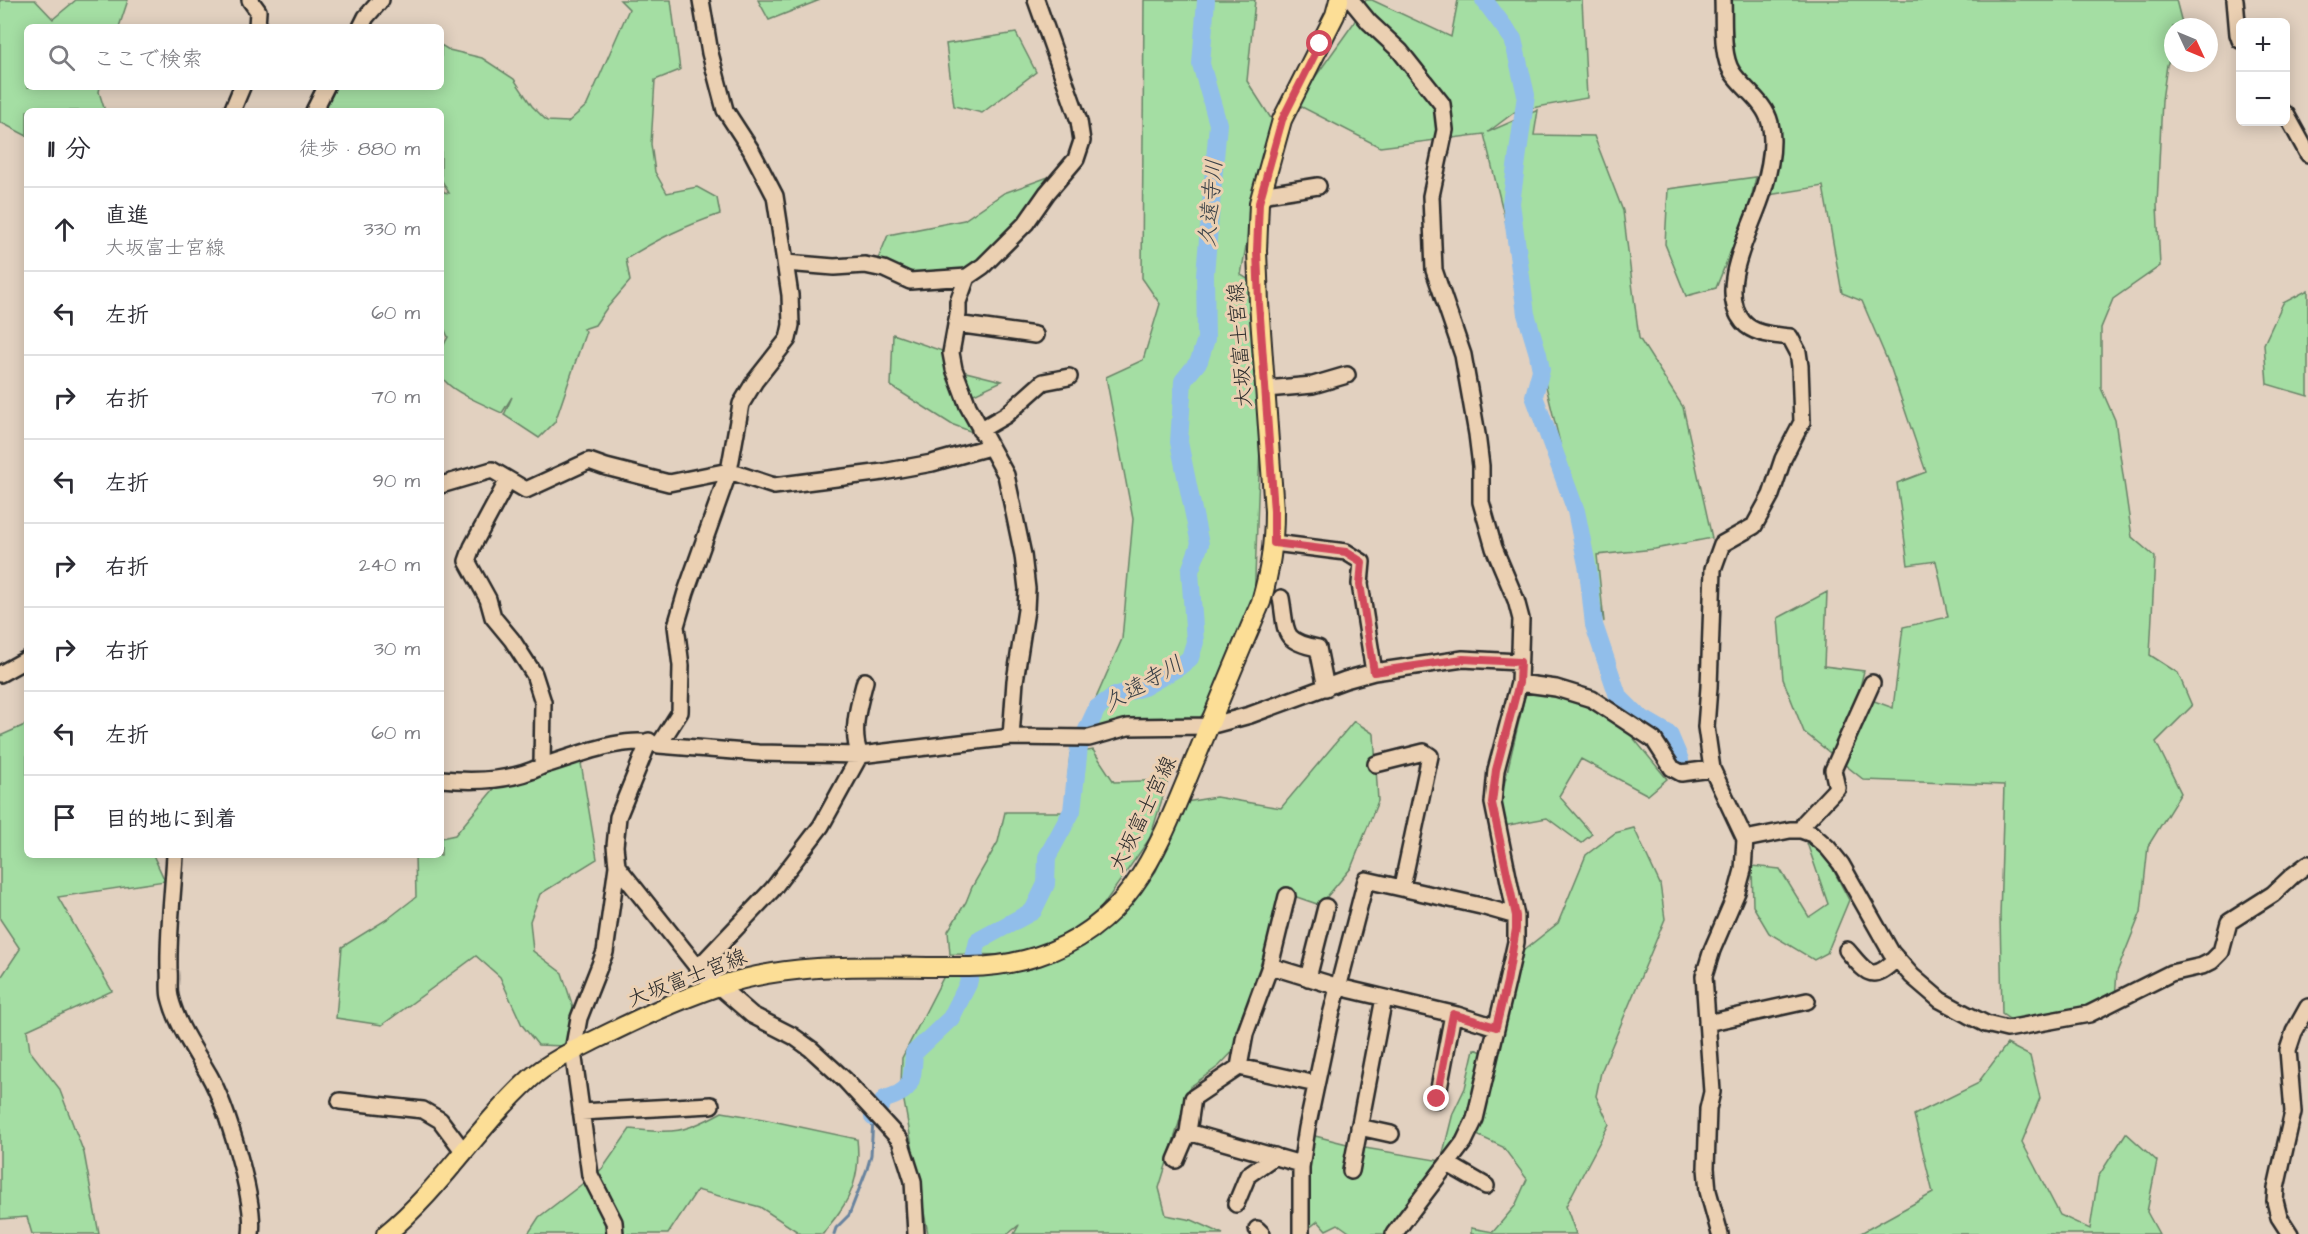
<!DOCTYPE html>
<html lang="ja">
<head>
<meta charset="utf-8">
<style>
  :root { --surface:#fff; --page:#f7f7f7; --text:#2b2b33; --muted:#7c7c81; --line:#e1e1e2 }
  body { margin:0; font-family:"Architects Daughter","Klee One",sans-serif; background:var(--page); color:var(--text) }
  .controls { position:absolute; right:18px; top:18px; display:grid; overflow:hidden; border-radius:9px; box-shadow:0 3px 15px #0003 }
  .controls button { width:54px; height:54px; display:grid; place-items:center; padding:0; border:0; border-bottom:2px solid var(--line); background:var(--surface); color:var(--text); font:30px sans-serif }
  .compass { position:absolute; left:2164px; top:18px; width:54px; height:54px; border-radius:50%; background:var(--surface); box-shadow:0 3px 15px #0003; rotate:134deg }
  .stop { position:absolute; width:18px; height:18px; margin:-14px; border:4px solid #d1495b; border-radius:50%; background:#fff }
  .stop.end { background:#d1495b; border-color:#fff; box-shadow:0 2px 6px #0008 }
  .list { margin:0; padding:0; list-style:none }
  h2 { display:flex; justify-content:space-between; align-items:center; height:78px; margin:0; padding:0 24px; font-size:26px }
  h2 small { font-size:20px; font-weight:400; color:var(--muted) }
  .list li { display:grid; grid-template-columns:39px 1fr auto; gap:18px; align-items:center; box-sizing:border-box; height:84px; padding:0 24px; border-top:2px solid var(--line) }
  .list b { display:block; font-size:22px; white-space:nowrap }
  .list p { margin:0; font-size:20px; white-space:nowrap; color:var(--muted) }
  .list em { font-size:20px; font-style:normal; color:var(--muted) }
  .icon { flex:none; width:33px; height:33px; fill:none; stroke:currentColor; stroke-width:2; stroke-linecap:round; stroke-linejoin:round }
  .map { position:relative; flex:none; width:2308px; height:1234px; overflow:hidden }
  .search { position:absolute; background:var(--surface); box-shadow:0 3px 15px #0003; left:24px; top:24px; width:420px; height:66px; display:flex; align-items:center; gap:15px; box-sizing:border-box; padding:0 21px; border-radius:9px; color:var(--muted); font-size:22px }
  .panel { position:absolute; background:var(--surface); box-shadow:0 3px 15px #0003; left:24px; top:108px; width:420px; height:750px; border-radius:9px }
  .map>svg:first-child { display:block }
</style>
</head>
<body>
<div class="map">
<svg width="2308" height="1234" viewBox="0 0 2308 1234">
  <rect width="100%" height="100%" fill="#e2d1c0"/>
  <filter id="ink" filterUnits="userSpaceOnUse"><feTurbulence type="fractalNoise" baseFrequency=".0167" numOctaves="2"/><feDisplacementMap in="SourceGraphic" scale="12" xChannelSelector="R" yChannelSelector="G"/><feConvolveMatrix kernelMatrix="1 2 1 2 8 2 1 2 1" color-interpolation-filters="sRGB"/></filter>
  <g filter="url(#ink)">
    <!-- green -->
    <path fill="#a4dea3" stroke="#688467" stroke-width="1.5" d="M0 0H35L53 19 76 0H128L119 27H27V87H100L99 92 105 111H27V136L0 122Z
      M620 0H671L680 70 655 80 651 144 655 172 667 193 697 187 717 198 720 214C683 227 659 238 626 259L630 281 606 309 595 325 583 329 586 331 555 422 539 438 504 415 512 397 502 413C487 406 455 393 445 381 435 370 441 348 448 337L441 322V185L444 192 449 193 441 179V111H320L332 87H441V45L449 50 482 58 514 79 532 106 547 121 568 122 587 105 629 9Z
      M758 0H820L769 20Z
      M1144 0H1255L1247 81 1272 120 1257 182 1241 275 1254 283 1256 381 1260 447 1254 603 1213 698 1200 718 1112 724 1082 730 1122 639 1133 519 1106 377 1143 360 1160 304 1142 278Z
      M1366 0H1372L1451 37 1458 0H1582L1587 98 1516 111 1488 132 1538 110 1534 135 1594 136 1623 211 1639 338 1683 407 1712 538 1655 549 1597 555 1604 622 1484 134 1380 147 1296 104 1353 24Z
      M1730 0H2176L2183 27H2173V52L2167 65 2162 100 2157 205 2160 266 2113 299 2101 328V388L2115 420 2132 537 2155 557 2150 655 2178 673 2192 706 2156 742 2181 793 2148 846 2141 912 2117 972 2115 998 2074 1009 2011 1020 2002 1014 2000 916 2004 785 1864 780 1804 732 1783 679 1778 618 1827 592 1824 666 1864 671 1858 695 1893 708 1903 627 1948 617 1936 561 1908 565 1897 483 1926 472 1891 369 1862 301 1842 293 1823 186 1768 195 1772 109 1735 63Z
      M1016 33 1036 72 982 113 954 106 946 44Z
      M1054 175 1026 223 970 275 910 281 876 264 888 235 964 220 1004 193Z
      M1756 177 1750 203 1716 288 1686 296 1665 244 1668 189Z
      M2308 290V396L2267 384 2264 344 2283 303Z
      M893 334 948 353 954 369 1002 381 965 398 983 436 951 424 891 386Z
      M1526 691 1571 698 1626 729 1667 779 1648 795 1581 759 1559 796 1592 834 1581 843 1547 818 1503 826 1501 798Z
      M1354 721 1374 734 1378 801 1351 868 1320 905 1288 894 1239 1045 1219 1066 1190 1087 1159 1188 1166 1215 1192 1220 1223 1234H1014L1019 1225 1008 1234H928L901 1085 902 1058 944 976 1031 969 1088 939 1129 907 1156 871 1186 802 1216 797 1281 808Z
      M27 724V855H153L165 881 58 897 112 991 27 1030 30 1051 59 1088 84 1153 99 1234H32L27 1217 0 1219V979L20 949 0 919V736Z
      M1093 750 1114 782 1168 780 1150 838 1099 911 1073 932 1045 948 1010 955 950 954 948 931 966 902 972 887 998 842 1005 812H1065L1070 754Z
      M581 763 597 859 540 894 530 921 533 951 562 973 573 1007 565 1046 538 1045 522 1025 500 977 476 956 382 1025 336 1018 342 947 389 918 416 897 415 855H441V838L455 835 504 777Z
      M1634 828 1660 884 1665 919 1601 1072 1596 1096 1609 1124 1566 1206 1576 1234H1471V1228L1493 1232 1515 1206 1527 1179 1503 1147 1475 1134 1496 1066 1519 954 1558 923 1586 855 1615 833Z
      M1806 840 1825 854 1849 900 1827 953 1814 960 1769 933 1753 906 1752 866 1780 869 1809 917 1828 904Z
      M2007 1044 2030 1056 2040 1098 2022 1142 2060 1215 2090 1229 2098 1177 2126 1133 2157 1161 2147 1212 2159 1234H1859L1933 1193 1914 1115 1977 1084Z
      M1474 1049 1483 1052 1471 1111 1462 1128 1441 1163 1389 1234H1352L1338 1224 1326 1230 1318 1221 1309 1228 1305 1226 1301 1172 1311 1135 1359 1147 1441 1161 1453 1113 1465 1088Z
      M722 1112 763 1119 857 1139C860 1165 856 1189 840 1211 835 1219 828 1226 823 1234H801L760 1207 697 1190 668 1234H528L539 1217 603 1168 630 1129C673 1134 684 1133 722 1112Z"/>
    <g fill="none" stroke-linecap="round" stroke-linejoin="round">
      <!-- stream -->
      <path stroke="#68839e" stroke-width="3" d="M834 1234 836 1228 849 1215 867 1169 871 1155 873 1119"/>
      <!-- river -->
      <path stroke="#91beea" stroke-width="18" d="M1484 0 1513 39 1526 95 1511 203 1526 314 1538 354 1541 370 1534 396 1576 511 1588 570 1594 625 1618 696 1638 716 1669 734 1680 760
        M873 1117 885 1099C914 1091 912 1080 914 1053L951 1018 968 984 978 941 1033 911 1046 884 1047 857 1072 811 1079 747 1097 708 1114 696 1144 687 1179 667 1190 658 1195 642 1190 571 1200 544 1179 442 1183 381 1199 361 1206 339 1205 274 1218 124 1201 64 1206 0"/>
      <!-- minor casing -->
      <g stroke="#2b2b2b" stroke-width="20">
        <path id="minor" d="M250 0 258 11 257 27
          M1351 0 1369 22 1400 51 1442 104 1445 130 1431 196 1434 270 1463 355 1477 434 1481 466V502L1494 548 1516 600 1521 619 1519 683 1496 770 1493 803 1516 916V942L1507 982 1475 1119 1464 1142 1394 1234
          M2235 0 2238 34 2240 40
          M361 27 366 17 381 0
          M232 111 242 87
          M314 111 326 87
          M2286 114 2308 154
          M1261 195 1318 186
          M786 263 834 267 865 265 884 269 910 281 967 277
          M956 324 1035 335
          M1266 389 1313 385 1347 375
          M980 430 1006 415 1043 382 1069 377
          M508 480 472 547 467 561 488 599 493 617 512 640 534 674 543 702 542 766
          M441 485 492 470 526 490 589 461 606 467 669 483 729 471 774 486 883 472 932 463 989 447
          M1274 543 1346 552 1362 562 1360 584 1374 672
          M1281 598C1287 631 1280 641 1318 648L1326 688
          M0 674 27 659
          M1519 683 1556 688 1592 699 1654 740 1672 768 1681 773 1712 769
          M1011 737 1015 681 1026 610 1027 589 1023 555 1006 475 968 406 954 369 951 353 958 314V302L967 277 983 266 1026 223 1047 193 1076 159 1082 141 1079 121 1036 0
          M659 745 680 712 681 666 676 626 686 592 729 471 741 404 755 381 788 339 791 325 790 295 775 196 751 150 725 110 710 53 701 0
          M860 755C850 732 859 704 865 681
          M1376 764 1424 752 1430 756 1402 887
          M441 779C473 782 513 781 542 766 576 756 626 734 659 745L758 753 860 755 1011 737 1089 738 1128 727 1209 726 1250 715 1345 680 1374 672 1463 659 1519 662
          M1801 830 1805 822 1837 788 1833 770 1872 683
          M1745 839 1790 830H1801L1812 834 1828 848 1841 864 1891 952 1912 976 1940 1000 1968 1015 1986 1024 2007 1029 2089 1014 2171 973 2202 966 2212 961 2221 952 2229 922 2273 894 2292 876 2308 864
          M175 855C173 893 168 931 169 970 170 979 168 989 170 997 177 1026 195 1050 209 1075 226 1105 256 1201 251 1234
          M617 866 698 968 752 1015 793 1036 811 1049 845 1080 900 1140 913 1181 916 1234
          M1847 950C1866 972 1871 984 1896 959
          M1270 966 1339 987 1457 1015 1496 1027
          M698 968 772 890 821 826 860 755
          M1308 978 1326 907
          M1707 1023 1807 1001
          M1239 1067 1316 1084
          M1437 1099 1453 1014
          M340 1101 423 1110 440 1120 464 1152
          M581 1112 711 1105
          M1359 1127 1391 1134
          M1188 1132 1301 1164
          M1176 1160 1188 1132 1193 1098 1239 1067 1245 1034 1270 966 1287 896
          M1448 1164 1486 1186
          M1351 1171 1384 998
          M1236 1204 1248 1175 1275 1156
          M1257 1229 1262 1234
          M615 1234 614 1222 590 1175 573 1051 579 1018 605 952 617 866 615 846 618 817 649 741
          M1301 1234V1167L1307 1128 1331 1015 1366 880 1481 906 1516 916
          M1720 1234 1708 1191 1706 1168 1708 1109 1712 1092 1704 976 1712 950 1737 892 1743 870 1745 839 1712 769 1706 727 1709 687 1713 569 1722 544 1754 526 1771 495 1783 459 1802 422 1800 366 1798 352 1790 337C1775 335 1754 335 1743 322 1715 288 1753 227 1763 192 1769 172 1775 143 1770 123 1765 102 1743 89 1732 72 1721 55 1724 21 1723 0
          M2290 1234 2279 1217 2275 1201 2276 1188 2293 1112 2288 1050 2294 1032 2308 1007"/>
      </g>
      <!-- major casing -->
      <g stroke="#2b2b2b" stroke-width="22">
        <path id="major" d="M386 1234C441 1189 478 1126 531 1078 549 1062 575 1050 597 1039 636 1020 675 1001 716 987 796 959 886 968 969 967 992 967 1016 963 1038 956 1135 925 1161 840 1197 755 1218 704 1239 653 1261 602 1270 570 1274 545 1274 511L1259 303 1257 251 1259 203 1282 120 1335 15 1339 0"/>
      </g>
      <!-- minor -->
      <use href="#minor" stroke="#ebd0b2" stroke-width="15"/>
      <!-- major -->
      <use href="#major" stroke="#fcde96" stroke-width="18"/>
    </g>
  </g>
  <g fill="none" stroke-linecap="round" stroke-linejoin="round" filter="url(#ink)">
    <!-- route -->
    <path stroke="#d1495b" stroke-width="8" d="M1320 44 1282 120 1259 203 1257 251 1259 303 1274 511V543L1346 552 1362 562 1360 584 1374 672 1463 659 1520 662 1519 683 1496 770 1492 803 1516 916V929L1507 982 1496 1027 1453 1014 1437 1099"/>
  </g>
  <g text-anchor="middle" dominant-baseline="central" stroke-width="6" stroke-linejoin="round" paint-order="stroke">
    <!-- street labels -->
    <g font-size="21" fill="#2b2b2b" stroke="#ebd0b2">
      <text transform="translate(1240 345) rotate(-94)">大坂富士宮線</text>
      <text transform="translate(1143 814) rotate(-64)">大坂富士宮線</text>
      <text transform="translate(687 978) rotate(-21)">大坂富士宮線</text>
    </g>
    <!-- water labels -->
    <g font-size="22" font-style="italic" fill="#3a4148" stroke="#ebd0b2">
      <text transform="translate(1211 203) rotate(-85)">久遠寺川</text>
      <text transform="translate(1143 684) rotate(-30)">久遠寺川</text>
    </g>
  </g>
</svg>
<div class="controls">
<button>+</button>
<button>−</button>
</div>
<svg class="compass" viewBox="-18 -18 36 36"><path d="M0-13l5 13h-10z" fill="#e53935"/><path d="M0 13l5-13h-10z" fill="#7c7c81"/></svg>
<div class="stop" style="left:1320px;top:44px"></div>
<div class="stop end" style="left:1437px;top:1099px"></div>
<div class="search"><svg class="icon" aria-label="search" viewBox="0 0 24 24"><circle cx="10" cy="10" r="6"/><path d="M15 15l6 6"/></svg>ここで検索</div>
<section class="panel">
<h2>11 分<small>徒歩 · 880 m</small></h2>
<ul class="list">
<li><svg class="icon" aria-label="ahead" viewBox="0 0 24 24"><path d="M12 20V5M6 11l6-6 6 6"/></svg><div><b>直進</b><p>大坂富士宮線</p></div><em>330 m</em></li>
<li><svg class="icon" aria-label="left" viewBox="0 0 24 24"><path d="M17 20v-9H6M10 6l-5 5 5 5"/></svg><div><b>左折</b></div><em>60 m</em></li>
<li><svg class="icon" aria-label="right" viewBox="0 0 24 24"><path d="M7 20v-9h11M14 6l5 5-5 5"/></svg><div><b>右折</b></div><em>70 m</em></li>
<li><svg class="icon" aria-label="left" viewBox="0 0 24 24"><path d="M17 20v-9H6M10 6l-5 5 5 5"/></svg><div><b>左折</b></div><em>90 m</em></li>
<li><svg class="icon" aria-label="right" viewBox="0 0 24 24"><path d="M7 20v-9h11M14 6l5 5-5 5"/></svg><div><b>右折</b></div><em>240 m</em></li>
<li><svg class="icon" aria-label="right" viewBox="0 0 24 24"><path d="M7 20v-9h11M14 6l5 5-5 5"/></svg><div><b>右折</b></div><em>30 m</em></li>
<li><svg class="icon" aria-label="left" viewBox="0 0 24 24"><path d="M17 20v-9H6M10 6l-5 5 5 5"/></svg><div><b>左折</b></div><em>60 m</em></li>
<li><svg class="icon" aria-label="arrive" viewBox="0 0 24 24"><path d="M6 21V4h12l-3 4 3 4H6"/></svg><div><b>目的地に到着</b></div></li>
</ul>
</section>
</div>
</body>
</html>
